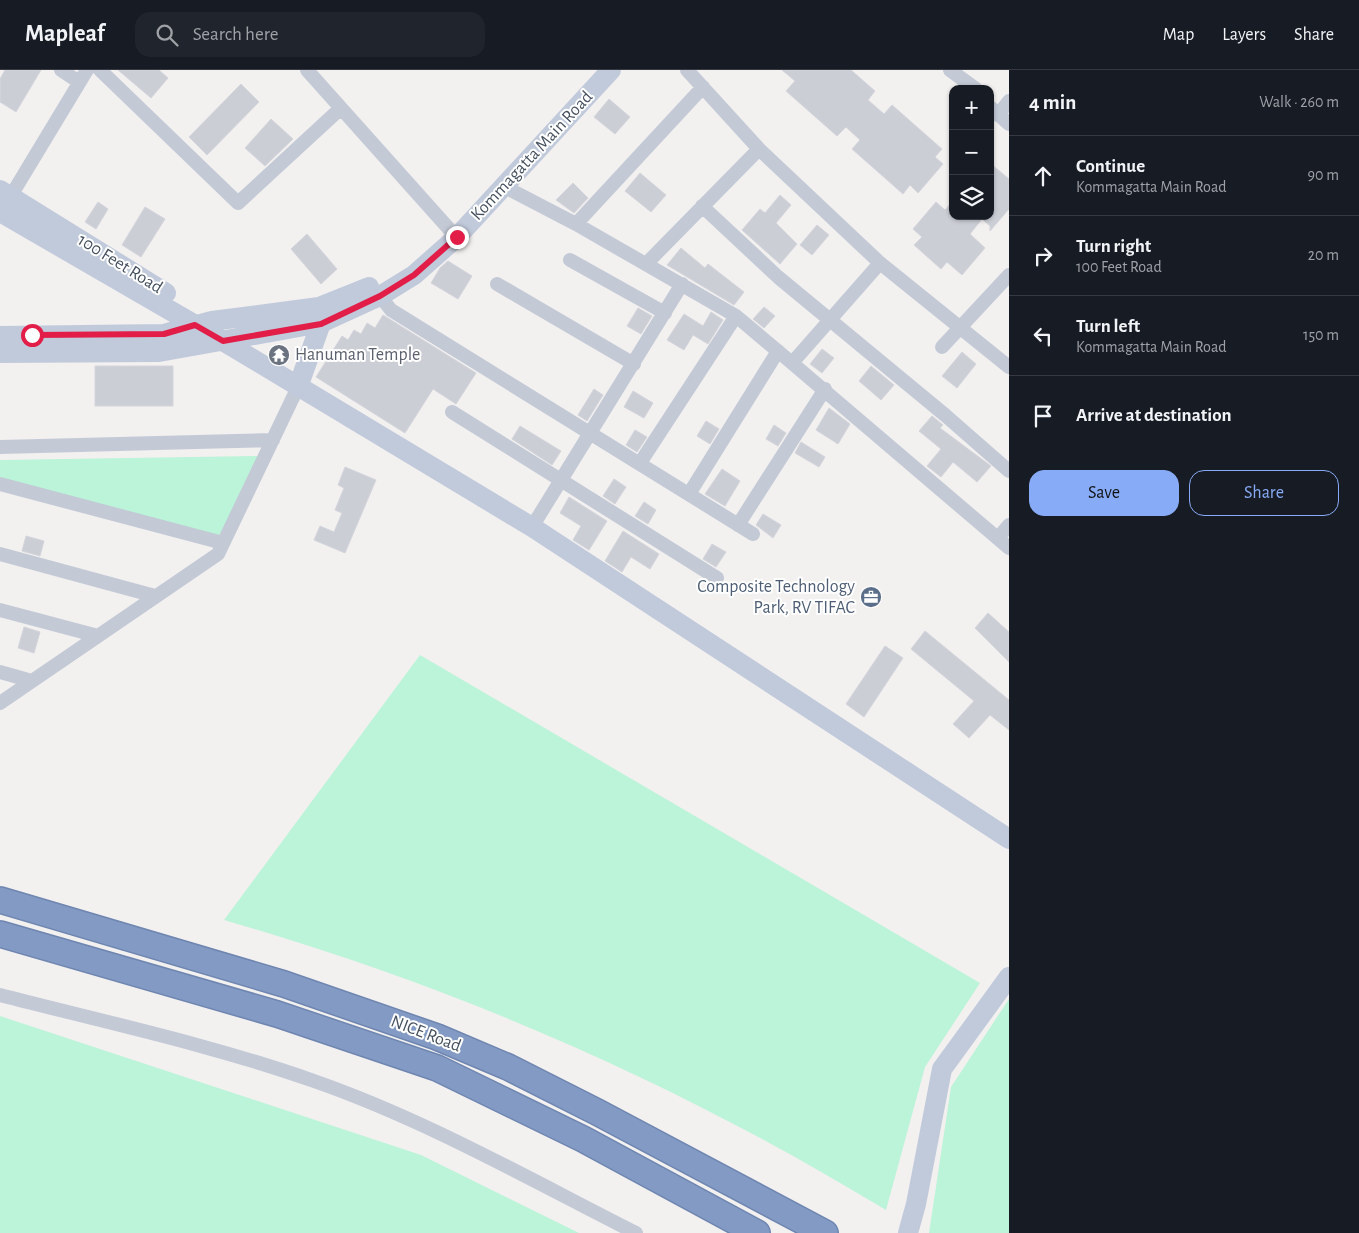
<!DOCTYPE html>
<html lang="en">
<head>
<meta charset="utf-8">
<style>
  :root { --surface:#171b24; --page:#20242c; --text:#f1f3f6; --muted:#9ea1a6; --line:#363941; --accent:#87abf6 }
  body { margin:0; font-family:"Alegreya Sans",sans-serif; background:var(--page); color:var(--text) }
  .controls { position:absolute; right:15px; top:15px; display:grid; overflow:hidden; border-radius:10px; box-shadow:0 1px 4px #0004 }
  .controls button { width:45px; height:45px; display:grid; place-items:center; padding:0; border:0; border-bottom:1px solid var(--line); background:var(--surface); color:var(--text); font:25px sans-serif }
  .stop { position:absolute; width:15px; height:15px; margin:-11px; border:4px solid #e11d48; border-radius:50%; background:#fff }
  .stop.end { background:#e11d48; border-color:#fff; box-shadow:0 1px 5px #0008 }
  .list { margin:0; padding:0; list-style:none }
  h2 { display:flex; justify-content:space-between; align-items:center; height:65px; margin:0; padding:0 20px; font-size:21px }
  h2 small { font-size:16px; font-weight:400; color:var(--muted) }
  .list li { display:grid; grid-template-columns:32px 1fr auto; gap:15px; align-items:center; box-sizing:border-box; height:80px; padding:0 20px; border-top:1px solid var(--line) }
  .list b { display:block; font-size:19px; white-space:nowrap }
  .list p { margin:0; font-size:16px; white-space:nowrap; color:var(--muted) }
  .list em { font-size:16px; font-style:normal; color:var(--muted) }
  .actions { display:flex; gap:10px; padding:15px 20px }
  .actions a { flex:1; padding:11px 0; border:1px solid var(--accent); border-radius:15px; text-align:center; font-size:18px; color:var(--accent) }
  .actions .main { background:var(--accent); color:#111 }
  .icon { flex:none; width:28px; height:28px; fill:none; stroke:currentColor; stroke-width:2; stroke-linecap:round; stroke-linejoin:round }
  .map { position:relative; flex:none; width:1009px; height:1163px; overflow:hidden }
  header { display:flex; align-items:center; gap:30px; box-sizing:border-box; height:70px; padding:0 25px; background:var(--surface); border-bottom:1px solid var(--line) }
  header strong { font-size:24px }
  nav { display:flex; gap:28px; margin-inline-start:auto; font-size:18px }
  .search { width:350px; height:45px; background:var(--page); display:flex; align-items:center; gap:12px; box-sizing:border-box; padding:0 18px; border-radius:15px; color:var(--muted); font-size:19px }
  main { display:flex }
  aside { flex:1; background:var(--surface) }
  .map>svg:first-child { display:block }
</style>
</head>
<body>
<header>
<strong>Mapleaf</strong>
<div class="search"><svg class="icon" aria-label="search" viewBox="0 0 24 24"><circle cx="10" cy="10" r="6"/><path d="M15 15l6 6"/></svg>Search here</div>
<nav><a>Map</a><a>Layers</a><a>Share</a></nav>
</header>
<main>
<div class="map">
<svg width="1009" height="1163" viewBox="0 0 1009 1163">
  <rect width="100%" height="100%" fill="#f3f0f0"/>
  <!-- green -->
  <path fill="#bbf4d8" d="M261 386 219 466 0 408V390Z
    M420 585 980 913 925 997 886 1140C677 1013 460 918 224 850Z
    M1009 929V1163H929L951 1017Z
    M0 946 421 1085 579 1163H0Z"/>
  <!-- building -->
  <path fill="#ccced6" stroke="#d4d5dc" d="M5 0H41L16 42 0 32V9Z
    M118 0H159L168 8 151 28Z
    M782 0H851L875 21 868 30 884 44 892 35 942 79 935 87 943 94 918 123 910 115 903 124 852 79 860 70 846 57 837 66 786 21 795 11Z
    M241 14 259 32 207 85 189 67Z
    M609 29 630 47 615 64 594 47Z
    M271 49 293 69 265 96 245 78Z
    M990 93 1009 109V139L990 161V156L982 149 970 164 985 178 962 205 947 192 941 199 914 175 922 167 913 159 936 132 945 140 953 131V146H990Z
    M640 103 666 125 651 142 625 121Z
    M573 113 588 128 574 143 556 130Z
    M780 125 791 135 776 153 797 174 780 194 742 160 760 139 765 143Z
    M98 132 108 139 96 159 85 152Z
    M145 137 165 149 141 187 122 175Z
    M817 155 829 165 812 185 800 175Z
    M307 164 337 199 321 214 291 179Z
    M681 178 705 198 708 194 744 222 734 235 667 195Z
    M448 191 472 206 458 229 431 213 440 198Z
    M764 237 775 246 764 258 753 249Z
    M638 238 652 246 641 264 627 256Z
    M711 242 723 250 708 274 693 265 684 280 667 270 684 244 703 256Z
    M383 245 476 303 456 334 433 319 405 363 316 307 342 266 348 270 354 260 361 264 367 253 375 258Z
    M822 279 834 288 822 303 810 294Z
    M962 282 976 294 957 318 942 306Z
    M95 296H173V336H95Z
    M871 296 894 315 881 330 859 311Z
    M594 319 603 325 587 351 578 345Z
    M633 321 653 333 644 348 624 337Z
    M829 338 850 354 838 374 816 360Z
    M932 346 943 355 940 358 991 396 977 412 953 392 941 407 927 396 941 379 919 361Z
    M706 351 719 359 710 374 697 366Z
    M774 355 786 363 778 376 766 369Z
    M520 356 561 381 552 395 512 369Z
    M635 360 647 367 637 382 626 375Z
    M801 372 825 387 819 397 795 383Z
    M345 397 376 410 345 483 314 470 320 456 334 462 342 443 335 440 344 418 338 415Z
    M722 399 740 411 725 436 705 424Z
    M614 409 626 417 615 434 603 426Z
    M569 427 607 451 589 480 573 470 581 456 560 443Z
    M644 432 656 440 648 454 635 446Z
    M763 444 781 455 773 468 756 455Z
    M623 461 659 484 650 499 631 487 622 502 605 491Z
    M26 466 44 471 40 486 22 481Z
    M712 474 726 482 716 497 703 489Z
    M988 543 1009 562V592L975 558Z
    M24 557 40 562 34 583 18 578Z
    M925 561 1009 630V660L990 645 969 668 953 654 974 631 911 579Z
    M885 576 903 588 864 647 846 634Z"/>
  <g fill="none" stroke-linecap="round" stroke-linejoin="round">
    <!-- highway casing -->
    <g stroke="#6e86b0" stroke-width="28">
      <path id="highway" d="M0 830 284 914 437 967 508 997 597 1042 825 1163
        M0 864 277 944 437 998 583 1069 757 1163"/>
    </g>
    <!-- street -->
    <path stroke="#c3cad6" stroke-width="14" d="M61 0 79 12
      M100 0 238 133 341 38
      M307 0 450 160
      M687 0 759 79 880 193 1009 297
      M950 0 976 19
      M990 37 1009 54
      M998 45 1009 31
      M503 116 576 154 736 246 792 293
      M6 134 87 0
      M702 136 778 207 945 345 1009 401
      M576 154 703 17
      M570 190 665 243
      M880 193 792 293 1009 478
      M646 194 759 79
      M497 214 634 294
      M380 226 391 240 753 464
      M942 277 1009 205
      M452 342 717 508
      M0 377 273 370
      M640 393 736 246
      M0 414 223 473
      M689 424 778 281
      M738 455 825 319
      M532 457 682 214
      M998 468 1009 455
      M0 484 155 526
      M0 540 98 566
      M0 602 32 611
      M0 633 218 484 298 317
      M0 925C105 952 212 975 314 1011 426 1050 531 1110 636 1163"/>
    <!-- secondary -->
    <path stroke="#c1cadb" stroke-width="20" d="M0 120 166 223
      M0 142 223 271 532 457 1009 769
      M0 266 164 264 212 251 319 237 369 217
      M0 283 159 282 321 253 380 226 414 205 457 167 611 0
      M298 317 321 253 319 243
      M908 1163 916 1134 942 999 1009 907"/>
    <!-- highway -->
    <use href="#highway" stroke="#839bc4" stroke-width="25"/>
  </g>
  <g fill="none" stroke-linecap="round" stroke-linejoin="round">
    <!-- route -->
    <path stroke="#e11d48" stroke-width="6" d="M32 265 164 264 195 255 223 271 321 254 380 226 414 205 457 167"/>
  </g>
  <!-- icons -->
  <defs>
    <g id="temple-disc" transform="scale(1.125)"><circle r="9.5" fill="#6b7280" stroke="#fff"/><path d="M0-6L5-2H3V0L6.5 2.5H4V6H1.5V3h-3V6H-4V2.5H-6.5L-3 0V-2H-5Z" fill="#fff"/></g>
    <g id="office-disc" transform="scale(1.125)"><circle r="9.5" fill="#5c6f8a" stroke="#fff"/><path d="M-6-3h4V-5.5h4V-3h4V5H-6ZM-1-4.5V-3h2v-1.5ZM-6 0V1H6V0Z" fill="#fff"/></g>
  </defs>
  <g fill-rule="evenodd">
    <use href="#temple-disc" x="279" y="285"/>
    <use href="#office-disc" x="871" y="527"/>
  </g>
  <g text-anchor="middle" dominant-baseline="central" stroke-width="4" stroke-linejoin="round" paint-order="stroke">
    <!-- street labels -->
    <g font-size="18" fill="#465160" stroke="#fff">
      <text transform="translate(532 86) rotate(-47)">Kommagatta Main Road</text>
      <text transform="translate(120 194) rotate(32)">100 Feet Road</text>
      <text transform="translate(426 964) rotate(21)">NICE Road</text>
    </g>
    <!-- worship labels -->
    <g font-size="18" fill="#5b616d" stroke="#fff" text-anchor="start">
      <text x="295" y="285">Hanuman Temple</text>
    </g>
    <!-- service labels -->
    <g font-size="18" fill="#4e5e75" stroke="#fff" text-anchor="end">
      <text x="855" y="517">Composite Technology<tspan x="855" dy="21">Park, RV TIFAC</tspan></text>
    </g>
  </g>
</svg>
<div class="controls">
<button>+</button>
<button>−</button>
<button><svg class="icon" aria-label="layers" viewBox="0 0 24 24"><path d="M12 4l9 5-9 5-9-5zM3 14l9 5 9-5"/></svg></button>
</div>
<div class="stop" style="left:32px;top:265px"></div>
<div class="stop end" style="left:457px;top:167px"></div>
</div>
<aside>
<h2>4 min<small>Walk · 260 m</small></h2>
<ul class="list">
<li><svg class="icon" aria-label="ahead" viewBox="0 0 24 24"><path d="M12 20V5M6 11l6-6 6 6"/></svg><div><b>Continue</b><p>Kommagatta Main Road</p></div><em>90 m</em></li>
<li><svg class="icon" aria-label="right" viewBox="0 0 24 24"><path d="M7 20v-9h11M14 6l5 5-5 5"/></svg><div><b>Turn right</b><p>100 Feet Road</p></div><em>20 m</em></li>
<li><svg class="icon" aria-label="left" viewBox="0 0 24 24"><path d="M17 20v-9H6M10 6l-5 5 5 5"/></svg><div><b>Turn left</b><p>Kommagatta Main Road</p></div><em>150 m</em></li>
<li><svg class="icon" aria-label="arrive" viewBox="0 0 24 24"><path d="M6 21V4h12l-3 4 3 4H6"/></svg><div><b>Arrive at destination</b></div></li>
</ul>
<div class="actions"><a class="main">Save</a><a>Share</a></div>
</aside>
</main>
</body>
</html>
